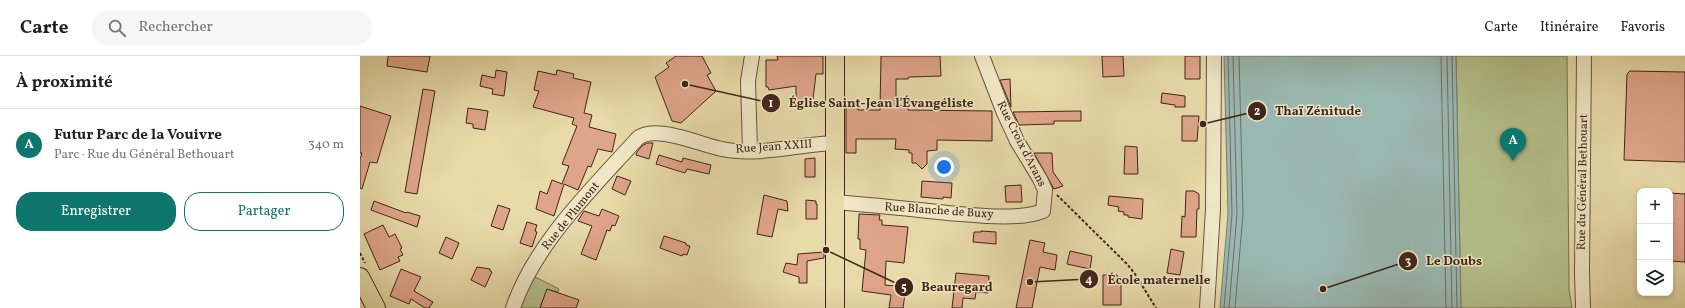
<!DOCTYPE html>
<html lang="fr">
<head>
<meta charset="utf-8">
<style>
  :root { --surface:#fff; --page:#f6f6f6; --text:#202124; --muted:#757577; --line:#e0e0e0; --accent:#0f766e }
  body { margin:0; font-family:Vollkorn,serif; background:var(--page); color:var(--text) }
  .controls { position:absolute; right:12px; bottom:12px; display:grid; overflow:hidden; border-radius:8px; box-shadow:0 2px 6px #0003 }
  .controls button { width:36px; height:36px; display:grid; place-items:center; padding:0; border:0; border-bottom:1px solid var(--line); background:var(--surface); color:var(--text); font:20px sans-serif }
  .you { position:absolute; left:584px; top:111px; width:14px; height:14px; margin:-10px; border:3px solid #fff; border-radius:50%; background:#1a73e8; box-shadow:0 0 0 6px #1a73e833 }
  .badge { display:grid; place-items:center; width:26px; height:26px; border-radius:50%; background:var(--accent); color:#fff; font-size:13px; font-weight:700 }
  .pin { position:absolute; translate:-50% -33px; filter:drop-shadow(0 1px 2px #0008) }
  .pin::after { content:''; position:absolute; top:21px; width:14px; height:12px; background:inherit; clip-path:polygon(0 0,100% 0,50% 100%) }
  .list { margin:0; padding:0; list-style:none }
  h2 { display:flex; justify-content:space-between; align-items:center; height:52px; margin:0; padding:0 16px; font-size:17px }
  h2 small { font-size:13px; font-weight:400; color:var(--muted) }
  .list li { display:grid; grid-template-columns:26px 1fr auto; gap:12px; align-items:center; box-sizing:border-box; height:72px; padding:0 16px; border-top:1px solid var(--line) }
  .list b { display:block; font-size:15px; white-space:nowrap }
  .list p { margin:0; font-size:13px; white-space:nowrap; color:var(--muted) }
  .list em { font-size:13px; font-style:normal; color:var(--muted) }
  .actions { display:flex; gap:8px; padding:12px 16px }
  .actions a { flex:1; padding:9px 0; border:1px solid var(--accent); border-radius:16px; text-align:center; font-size:14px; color:var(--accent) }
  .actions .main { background:var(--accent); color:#fff }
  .icon { flex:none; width:22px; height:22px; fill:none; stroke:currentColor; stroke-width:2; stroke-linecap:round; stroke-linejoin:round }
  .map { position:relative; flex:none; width:1325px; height:252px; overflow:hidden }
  header { display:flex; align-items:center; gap:24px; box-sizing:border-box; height:56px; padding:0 20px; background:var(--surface); border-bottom:1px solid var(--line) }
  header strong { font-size:19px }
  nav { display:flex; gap:22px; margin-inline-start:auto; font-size:14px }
  .search { width:280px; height:36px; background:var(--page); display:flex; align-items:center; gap:10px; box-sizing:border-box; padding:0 14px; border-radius:22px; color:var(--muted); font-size:15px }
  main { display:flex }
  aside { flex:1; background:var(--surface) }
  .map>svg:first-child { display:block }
</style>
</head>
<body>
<header>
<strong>Carte</strong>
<div class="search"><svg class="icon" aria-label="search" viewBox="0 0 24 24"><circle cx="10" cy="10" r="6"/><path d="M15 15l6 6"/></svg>Rechercher</div>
<nav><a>Carte</a><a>Itinéraire</a><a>Favoris</a></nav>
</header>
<main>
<aside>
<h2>À proximité<small></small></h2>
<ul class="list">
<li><span class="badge">A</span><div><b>Futur Parc de la Vouivre</b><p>Parc · Rue du Général Bethouart</p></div><em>340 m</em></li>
</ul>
<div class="actions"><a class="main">Enregistrer</a><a>Partager</a></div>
</aside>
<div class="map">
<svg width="1325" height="252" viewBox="0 0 1325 252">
  <rect width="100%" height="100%" fill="#e8daa9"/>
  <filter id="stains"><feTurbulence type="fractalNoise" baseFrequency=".005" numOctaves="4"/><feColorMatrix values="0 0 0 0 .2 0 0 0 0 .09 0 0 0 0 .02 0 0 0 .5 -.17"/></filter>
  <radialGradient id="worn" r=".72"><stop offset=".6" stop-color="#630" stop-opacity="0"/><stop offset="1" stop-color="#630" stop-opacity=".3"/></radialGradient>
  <!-- green -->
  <path fill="#b4c08a" stroke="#7a7251" d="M1096 0H1207L1209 233 1212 252H1101Z
    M175 221 199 233 198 236 187 233 180 252H156Z"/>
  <!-- water -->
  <path fill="#9ab8b2" stroke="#767d74" d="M864 0H1096L1101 252H860L868 158Z"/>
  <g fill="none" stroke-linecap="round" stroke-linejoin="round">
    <!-- shore -->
    <path stroke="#6e6e65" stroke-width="1" d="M1081 0 1086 252
      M1087 0 1092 252
      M1092 0 1097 252
      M864 252 872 158 868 0
      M869 252 877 158 873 0
      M875 252 883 158 879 0"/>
  </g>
  <!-- building -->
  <path fill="#dfa58a" stroke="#412518" d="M28 0H70L67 16 27 10Z
    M316 0H342L351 17 347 19 356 35 321 67 312 65 295 21 309 11 306 7Z
    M417 0H463V18H456L453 43 447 42V50L436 49V30L409 34 408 31H406V4H418Z
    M521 0H580L581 20 549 21 548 23H536V50L548 49V54L632 55V85L577 84V94L567 95V108L562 113 556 107H552V97H549V94L535 93 536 83H496V97H486V47L498 46V54H520Z
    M742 0H763L764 20 743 21Z
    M825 0H840V23H825Z
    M136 14 147 16 144 40 132 38 133 33 120 30 122 19 135 22Z
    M197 14 214 18 213 22 231 26 224 57 232 59 229 71 256 78 252 96 238 93 231 111 228 110 218 134 204 128 194 160 176 153 180 135 187 138 192 124 202 128 209 110 202 108 217 70 212 68 214 62 173 51 179 35 174 34 178 15 196 19Z
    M1270 15 1325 16V106L1264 104 1267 18Z
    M650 23 651 51 640 24Z
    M63 33 75 35 57 138 45 136Z
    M802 37 825 40V51H815V49L801 47Z
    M0 50 31 60 17 107 10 106 2 133 0 132V103L2 97H0Z
    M108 52 128 55 125 74 113 72V68L106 67Z
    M721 55V65H694V68L659 69 653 56Z
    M822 60H839L837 85H822Z
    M287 87H293L289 103 276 99 277 96 282 90Z
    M765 90 777 91 778 118H764Z
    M674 97H692L693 116 703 130 694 133Z
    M299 99 322 106 323 102 351 109 349 118 327 113 325 117 296 108Z
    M455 102V121H445V103Z
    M257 120 271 125 265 139 252 133Z
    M562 125 592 127 591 142 583 141V143L561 141Z
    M661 129 662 146H646L645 130Z
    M826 135H834L839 138V153H837L836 181H821L822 160 825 161Z
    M1310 137 1325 138V206L1310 205Z
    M404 139 427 145 428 155 418 153 412 181 397 178Z
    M749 140 783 143 782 163 768 161V159H764V156L758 155 759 151 748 149Z
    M446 144 456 145V148H457V163H446Z
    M14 145 46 157 47 156 60 160 57 171 11 154Z
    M138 149 150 153 143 174 131 170Z
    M242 153 259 160 255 170 252 169 250 175 247 174 236 204 221 198 232 170 218 165 224 155 239 160Z
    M499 158 520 159 519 164H522V169L548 171 544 207 526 205 525 229 546 231 543 252H529L531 239 502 235 506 194 500 193V183H498Z
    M167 166 177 169 175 175 177 176 172 191 160 187Z
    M23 169 29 181 35 178 42 192 40 193 43 199 38 201 40 205 20 214 4 178Z
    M621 175 636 176V188L613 186 614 176H621Z
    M304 180 326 187V189L330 190 327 199 323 198 322 200 300 192Z
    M86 181 99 187 92 203 79 197Z
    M670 184 685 187 683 196 697 199 695 214 680 211 672 252H656Z
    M811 193 824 196 820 219 807 217Z
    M710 195 732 200 730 213 707 208Z
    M464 196V202L447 205V227H439V221L423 216 426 207 437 209 438 198Z
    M117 211 130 213V215L132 216 125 231 111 224Z
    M41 213 61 221 54 235 73 246 69 252H65L51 243 49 248 30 240Z
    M596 217 629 220 628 237 616 236 615 243 603 242 602 252H592Z
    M743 219H757L761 226V249H743Z
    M187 233 219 244 216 252H180Z"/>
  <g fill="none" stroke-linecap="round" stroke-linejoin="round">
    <!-- minor casing -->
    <g stroke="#6b523c" stroke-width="16">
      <path id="minor" d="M390 95 388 25 392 0
        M475 146C513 149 550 153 588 157 615 159 658 165 683 155L685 134 680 123 657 85 644 57 622 0
        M153 252C175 187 232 133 277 83 293 67 341 89 362 93 398 101 439 88 475 87
        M847 252 853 153 854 0
        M1223 252 1222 216 1224 0"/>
    </g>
    <!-- major casing -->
    <g stroke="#412518" stroke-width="20">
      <path id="major" d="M475 0V252
        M0 221 16 252"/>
    </g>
    <!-- path -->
    <path stroke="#412518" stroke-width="2" stroke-dasharray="3 2" stroke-linecap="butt" d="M697 139 767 208 775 218 796 252
      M0 197 5 207"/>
    <!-- minor -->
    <use href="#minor" stroke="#f0e7c7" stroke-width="14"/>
    <!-- major -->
    <use href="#major" stroke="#e8daa9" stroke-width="18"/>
  </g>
  <g text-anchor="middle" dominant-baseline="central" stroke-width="3" stroke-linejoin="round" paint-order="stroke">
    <!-- street labels -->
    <g font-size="12" fill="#412518" stroke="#f0e7c7">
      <text transform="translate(661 88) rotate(63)">Rue Croix d'Arans</text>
      <text transform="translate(414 91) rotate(-4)">Rue Jean XXIII</text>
      <text transform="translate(1223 126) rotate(-89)">Rue du Général Bethouart</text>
      <text transform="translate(579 155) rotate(4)">Rue Blanche de Buxy</text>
      <text transform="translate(211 160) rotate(-51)">Rue de Plumont</text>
    </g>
  </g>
  <!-- callouts -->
  <path fill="none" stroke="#412518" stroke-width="1.5" d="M325 28L411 47M843 68L897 55M963 233L1048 205M670 226L729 223M466 194L544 231"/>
  <g fill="#412518" stroke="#f0e7c7" stroke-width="1.5">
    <circle cx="325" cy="28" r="4"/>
    <circle cx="843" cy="68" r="4"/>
    <circle cx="963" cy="233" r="4"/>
    <circle cx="670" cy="226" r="4"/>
    <circle cx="466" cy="194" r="4"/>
    <circle cx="411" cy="47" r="10"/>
    <circle cx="897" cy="55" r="10"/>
    <circle cx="1048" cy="205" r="10"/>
    <circle cx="729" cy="223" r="10"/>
    <circle cx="544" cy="231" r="10"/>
  </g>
  <g font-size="12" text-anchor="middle" font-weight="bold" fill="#fff">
    <text x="411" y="51">1</text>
    <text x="897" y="59">2</text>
    <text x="1048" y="209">3</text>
    <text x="729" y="227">4</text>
    <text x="544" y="235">5</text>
  </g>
  <g font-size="13" text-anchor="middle" font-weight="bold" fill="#412518" stroke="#f0e7c7" stroke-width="3" stroke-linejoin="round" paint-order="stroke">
    <text x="521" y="51">Église Saint-Jean l'Évangéliste</text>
    <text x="958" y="59">Thaï Zénitude</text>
    <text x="1094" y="209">Le Doubs</text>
    <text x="799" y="228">École maternelle</text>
    <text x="597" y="235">Beauregard</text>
  </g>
  <rect width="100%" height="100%" filter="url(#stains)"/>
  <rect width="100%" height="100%" fill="url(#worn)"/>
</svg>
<div class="controls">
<button>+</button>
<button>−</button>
<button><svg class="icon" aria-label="layers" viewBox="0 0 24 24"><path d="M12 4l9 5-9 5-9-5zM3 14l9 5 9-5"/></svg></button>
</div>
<div class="you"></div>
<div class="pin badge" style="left:1153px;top:105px">A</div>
</div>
</main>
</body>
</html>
